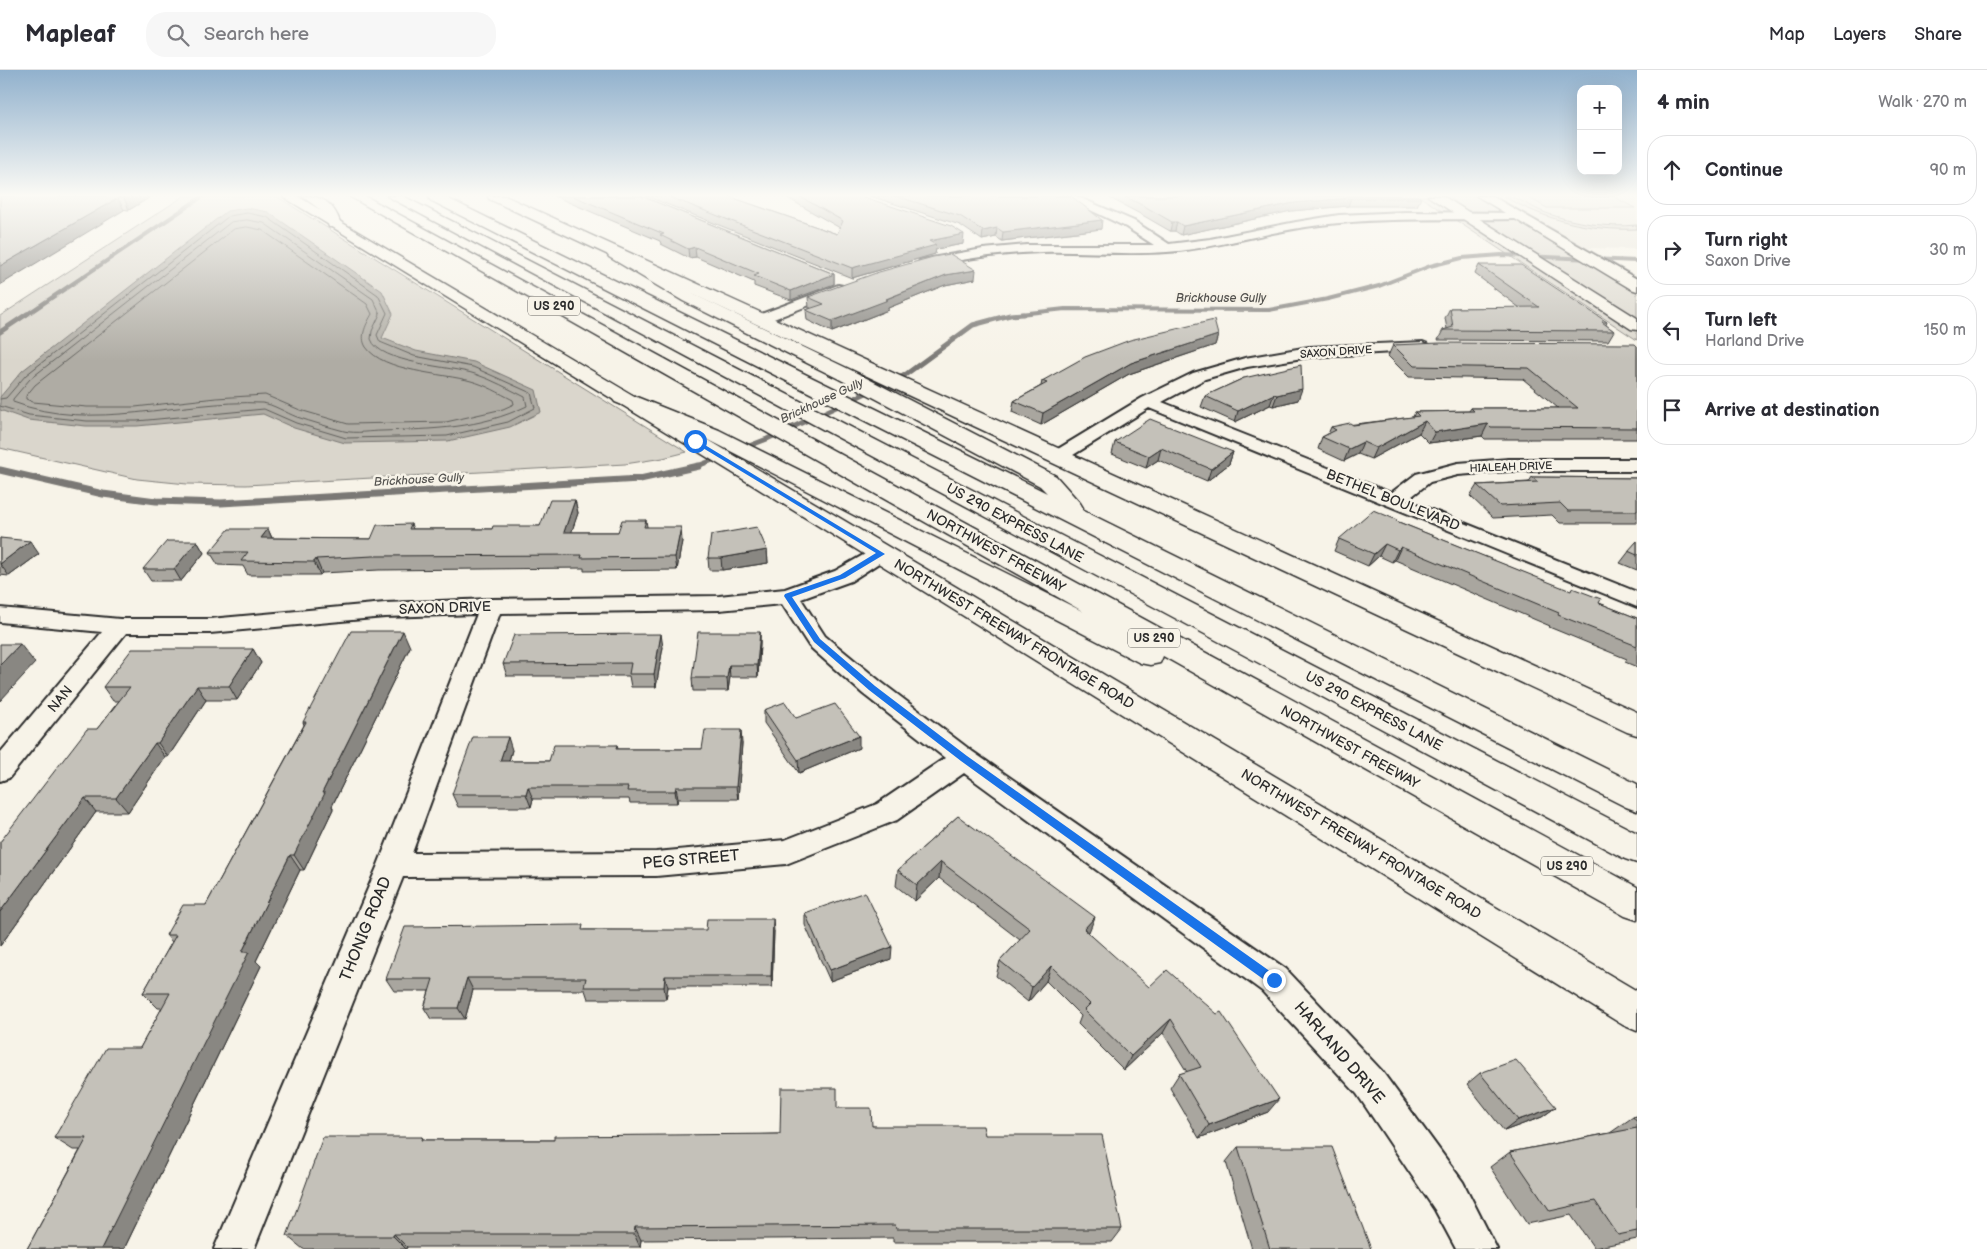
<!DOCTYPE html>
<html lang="en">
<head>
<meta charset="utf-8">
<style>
  :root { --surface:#fff; --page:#f7f7f7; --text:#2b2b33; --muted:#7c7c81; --line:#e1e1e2 }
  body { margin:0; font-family:"Balsamiq Sans",sans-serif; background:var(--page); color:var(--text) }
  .controls { position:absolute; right:15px; top:15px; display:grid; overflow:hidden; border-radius:10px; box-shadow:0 5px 20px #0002 }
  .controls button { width:45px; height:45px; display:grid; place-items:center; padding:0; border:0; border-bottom:1px solid var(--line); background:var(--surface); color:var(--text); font:25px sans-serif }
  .stop { position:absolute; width:15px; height:15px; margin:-11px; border:4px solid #1a73e8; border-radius:50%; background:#fff }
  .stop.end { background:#1a73e8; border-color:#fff; box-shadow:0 1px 5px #0008 }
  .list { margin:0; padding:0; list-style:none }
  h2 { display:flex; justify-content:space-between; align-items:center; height:65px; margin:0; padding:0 20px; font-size:21px }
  h2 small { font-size:16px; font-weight:400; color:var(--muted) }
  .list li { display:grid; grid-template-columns:32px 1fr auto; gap:15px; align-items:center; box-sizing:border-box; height:70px; margin:0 10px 10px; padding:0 10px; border:1px solid var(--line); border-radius:20px }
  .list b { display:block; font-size:19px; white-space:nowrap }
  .list p { margin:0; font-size:16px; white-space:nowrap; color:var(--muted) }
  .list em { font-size:16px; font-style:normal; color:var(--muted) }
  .icon { flex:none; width:28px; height:28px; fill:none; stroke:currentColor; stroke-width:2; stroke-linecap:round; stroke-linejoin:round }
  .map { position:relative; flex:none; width:1637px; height:1179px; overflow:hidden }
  header { display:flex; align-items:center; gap:30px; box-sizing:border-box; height:70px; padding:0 25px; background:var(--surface); border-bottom:1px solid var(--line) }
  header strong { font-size:24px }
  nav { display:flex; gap:28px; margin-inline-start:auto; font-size:18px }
  .search { width:350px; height:45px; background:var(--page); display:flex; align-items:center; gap:12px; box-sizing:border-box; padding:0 18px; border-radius:20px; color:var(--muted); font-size:19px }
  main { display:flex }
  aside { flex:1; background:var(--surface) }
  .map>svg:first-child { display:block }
</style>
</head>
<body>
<header>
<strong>Mapleaf</strong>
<div class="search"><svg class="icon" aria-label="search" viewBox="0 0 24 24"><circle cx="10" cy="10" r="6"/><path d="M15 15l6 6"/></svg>Search here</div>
<nav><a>Map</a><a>Layers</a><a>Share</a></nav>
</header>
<main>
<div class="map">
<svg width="1637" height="1179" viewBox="0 0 1637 1179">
  <rect width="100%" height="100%" fill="#f7f3e8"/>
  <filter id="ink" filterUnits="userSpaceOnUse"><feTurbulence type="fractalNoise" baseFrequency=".02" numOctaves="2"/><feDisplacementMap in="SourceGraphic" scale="10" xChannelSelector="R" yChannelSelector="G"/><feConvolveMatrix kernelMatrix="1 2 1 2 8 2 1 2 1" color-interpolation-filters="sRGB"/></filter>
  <g filter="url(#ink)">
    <!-- built -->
    <path fill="#e8e4da" d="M1495 126H1637V179L1583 178Z"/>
    <!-- green -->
    <path fill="#dad6cc" stroke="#82807c" d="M184 126H276L687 382 663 388 625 394 246 415 187 414 137 409 0 378V246Z
      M1419 126H1495L1637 207V270Z
      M1503 126C1519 126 1531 138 1546 143 1574 153 1607 158 1637 155V159C1590 161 1544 150 1503 126Z
      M1526 126H1612L1635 138H1547Z"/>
    <!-- water -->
    <path fill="#afaca4" stroke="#7a7874" d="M247 138 268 142 382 221 393 244 382 268 416 281 474 292 536 320 541 342 510 357 448 371 345 373 294 358 263 344 137 356H86L28 350 0 340V327L22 301 227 141Z"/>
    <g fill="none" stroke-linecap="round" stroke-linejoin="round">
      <!-- shore -->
      <path stroke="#605f5b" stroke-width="1" d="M247 150 264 153 373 229 380 244 372 261 371 269C379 294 452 296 475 304 493 310 509 319 525 327L527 336C479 359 434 359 382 361 371 361 356 364 344 361 329 357 312 352 297 347 286 343 273 334 262 333 179 329 94 363 13 332V329L30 309 231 152Z
        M247 157 262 160 367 234 372 244C367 253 359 266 366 277 383 302 443 303 471 311 486 315 499 323 513 330L514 334 503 339 446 352 348 354 300 340 265 325 216 328 135 337H87L33 332 26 329V326L35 315 234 159Z
        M0 329 6 328 26 305 229 146 247 143 267 147 378 225 387 243 377 265 380 272 414 286 473 297 531 323 535 338 508 352 447 366 346 368 296 353 264 339 137 351H87L29 345 0 336"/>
      <!-- stream-far2 -->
      <path stroke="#7a7874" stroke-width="4" d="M26 245 203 126
        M1011 245 1065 239 1269 240 1328 229 1379 216 1430 196 1462 188 1501 185 1637 191"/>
      <!-- stream-far1 -->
      <path stroke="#7a7874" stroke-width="5" d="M0 262 27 244
        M695 397 767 369 905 305 973 255 1010 245 1023 244"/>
      <!-- stream -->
      <path stroke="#7a7874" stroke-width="7" d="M0 400 103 424 156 431 221 433 640 409 699 396"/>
      <!-- street casing -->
      <g stroke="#2b2b2b" stroke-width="4">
        <path id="street" d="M1061 126H1076L1134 151 1169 174 1210 169 1296 152 1339 145 1405 142 1517 143 1523 146 1517 149C1451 150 1385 147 1320 155 1268 161 1219 178 1167 182 1125 185 1083 181 1042 182 1002 183 963 189 925 197L919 193 920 190 983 179 1027 175H1154L1126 157Z
          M838 215 843 216 845 219 843 222 766 252H756L754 249 756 246Z
          M1423 272 1428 274 1431 277 1428 280 1309 287 1247 297 1205 309 1162 332 1391 423 1416 404 1458 393 1509 389H1637V401H1509L1458 405 1430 412 1407 430 1637 522V537L1149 338 1065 390 1059 391 1053 390 1050 386 1053 382 1142 328 1193 303 1245 288 1309 277Z
          M881 477 888 479 891 483 888 487 851 511 801 529 825 566 881 612 973 682 1286 899 1381 1000 1463 1112 1497 1179H1456L1435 1140 1357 1024 1262 921 964 703 897 750 786 794 656 806 403 807 254 1179H214L378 795 477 544 385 547 210 563H126L9 708 0 711V683L102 562 0 552V538L120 549H210L385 533 491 529 719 526 785 519 835 501 874 479ZM782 534 809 576 863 624 945 688 877 734 785 770 656 782 412 783 500 543 719 540Z"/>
      </g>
      <!-- secondary casing -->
      <g stroke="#2b2b2b" stroke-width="3">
        <path id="secondary" d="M282 126H297L1637 921V961L1623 955 746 411Z
          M488 126H505L1637 642V665L1627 662 489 129Z
          M1428 126H1443L1637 248V260L1631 259Z
          M1477 126H1492L1637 209V221L1631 219Z"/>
      </g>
      <!-- highway casing -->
      <g stroke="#2b2b2b" stroke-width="3">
        <path id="highway" d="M302 126C324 126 333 133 341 154L339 157H329L323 142Z
          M349 126H365L1637 817V850L1625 846 1163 586 1160 593 1150 595 1140 593 705 368 615 332 612 328 615 324 622 322 629 324 719 360 1084 542Z
          M387 126H403L1637 763V793L1625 789Z
          M429 126H443L1047 423 1040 416 839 309 683 231 609 187 607 184 609 181H619L695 225 853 301 1056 406 1080 433 1083 438 1082 440 1637 714V741L1626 737 430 130Z"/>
      </g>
      <!-- street -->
      <use href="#street" fill="#f7f3e8" fill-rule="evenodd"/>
      <!-- secondary -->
      <use href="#secondary" fill="#f7f3e8" fill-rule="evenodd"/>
      <!-- highway -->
      <use href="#highway" fill="#f7f3e8" fill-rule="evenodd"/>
    </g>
    <!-- wall -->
    <path fill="#a9a69f" stroke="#2b2b2b" d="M0 126H152L129 140Z
      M554 126H641L834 204V214L791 230 754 216V212L696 187 689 188 661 174 660 171Z
      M646 126H728L837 164 840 158 784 126H861L963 174 936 179 935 184 852 208Z
      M870 126H1071L1101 159 1002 171 996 167 982 170 960 155Z
      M1106 126H1418L1421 128 1417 136H1348L1291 141 1181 165 1175 161H1170L1144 146Z
      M1479 195 1607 252 1606 255 1614 261 1608 271 1438 270 1443 260 1447 259 1445 248 1450 238H1520L1475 204Z
      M975 209 945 215 888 238V240L832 262 807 250 806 240 811 238H809L808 227Z
      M1218 265 1215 275 1129 304 1041 355 1012 342 1014 331 1041 316 1042 311Z
      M1393 275 1637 276V369H1485L1482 366 1429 373 1419 363 1371 389 1358 384 1344 391 1318 379 1322 367 1328 364 1331 357 1413 347 1415 342 1469 341 1471 338H1558L1523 309 1409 307 1388 286Z
      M1244 308 1298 330 1273 336 1270 335 1235 352 1201 337 1205 326Z
      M1115 372 1233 382 1229 394 1207 411 1158 390 1146 398 1112 384Z
      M1532 407 1637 408V453H1560L1552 445 1493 448 1470 426 1477 415 1529 412Z
      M575 430 578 443 571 462H618L646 450 647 457 682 471 677 500 584 501V498L379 500 322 503 320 505H248L243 496 218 495 210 482 268 459 272 468 371 469 411 454 413 459H492L540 456Z
      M1396 451 1599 533 1637 548V597L1625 592 1627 589 1549 557 1550 556 1395 490 1392 492 1379 486 1368 496 1334 481 1339 469Z
      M0 468 39 484 9 506 0 505Z
      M197 471 204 483 181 511H151L143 499Z
      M1637 471V500L1620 493Z
      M767 480 768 493 722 500H709L708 488Z
      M760 562V574L758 607H730L728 621H693L692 608Z
      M410 577 332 736 333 739 304 800H300L256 891 261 896 124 1179H27L80 1080H73L54 1068 140 978 162 938H158L143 923 172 872 166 865 206 835 304 655 303 652Z
      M663 577 656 617H631L629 606H507L503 594Z
      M253 579 261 593 237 630H206L168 687H165L128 742H96L0 876V772L97 659 119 631H113L103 617Z
      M764 640 796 648 859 678 799 703 764 653Z
      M742 673 738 729H678L677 733H630L629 729H533L531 737H458L452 724 512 680 509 691H549L617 675 618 679H702Z
      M958 746 1089 863 1268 1042 1199 1068 1170 1018 1179 1004 1187 1002 1163 963 1124 1000 1078 954 1081 946 1046 911 1028 932 996 906 1000 891 1020 870 939 808 915 831 896 816 898 800Z
      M805 843 891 889 830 911 805 855Z
      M585 860 774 861 772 917H668L666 929H588L585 920H473L465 949H431L424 938 429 921H394L386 909Z
      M1480 1003 1556 1037 1542 1047 1504 1061 1467 1014Z
      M837 1038 872 1056 985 1065 1122 1159 1112 1172H893V1168L641 1170 640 1177H407L406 1179H303L287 1166 422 1067 424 1070H554L780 1064Z
      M1637 1046V1169L1594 1178 1571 1145 1527 1154 1490 1097 1510 1082 1610 1063 1633 1047Z
      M1238 1077 1371 1179H1252L1226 1092Z"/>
    <!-- shaded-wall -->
    <path fill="#898782" stroke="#2b2b2b" d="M126 126H152L129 140 124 128Z
      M118 128 124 140 0 215V196Z
      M1351 128 1348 136 1291 141 1181 165 1183 156 1294 133Z
      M1102 150 1101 159 1002 171 1003 162Z
      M1172 152H1177L1175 161H1170Z
      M997 158 996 167 982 170 983 161Z
      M964 164 963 174 936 179 935 184 852 208V198L929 171Z
      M695 177 696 187 689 188 688 179Z
      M976 200 975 209 945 215 888 238V240L832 262V251L946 205Z
      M834 204V214L791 230V221Z
      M1218 265 1215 275 1129 304 1041 355 1043 343 1131 293Z
      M1302 319 1298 330 1273 336 1277 325Z
      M1274 324 1270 335 1235 352 1238 341Z
      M1425 351 1419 363 1371 389 1376 378Z
      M1488 354 1482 366 1429 373 1435 362Z
      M1363 372 1358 384 1344 391 1349 379Z
      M1161 378 1158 390 1146 398 1149 386Z
      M1233 382 1229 394 1207 411 1211 399Z
      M575 430 578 443 567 476 564 462Z
      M681 457 682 471 677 500 675 487Z
      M268 459 274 473 261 468Z
      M30 471 39 484 9 506 0 494Z
      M197 471 204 483 181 511 174 499Z
      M1385 474 1379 486 1368 496 1374 484Z
      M1401 477 1395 490 1392 492 1398 480Z
      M767 480 768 493 722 500 721 488Z
      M316 489 322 503 320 505 314 492Z
      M403 561 410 577 332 736 333 739 304 800 294 785 322 723Z
      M760 562V574L758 607 757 595Z
      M661 564 663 577 656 617 654 604Z
      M20 574 35 593 0 631V595Z
      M253 579 261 593 237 630 229 616Z
      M729 595 730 607 728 621 727 608Z
      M197 616 206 630 168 687 158 673Z
      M741 660 742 673 738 729 736 717Z
      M859 666V678L799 703 798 690Z
      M508 667 512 680 505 704 500 691Z
      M155 673 165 687 128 742 116 728Z
      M528 717 533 729 531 737 526 724Z
      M676 717 678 729 677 733 675 721Z
      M85 728 96 742 0 876V842Z
      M290 785 300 800 256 891 261 896 124 1179H101L242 882Z
      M941 792 939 808 915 831 917 815Z
      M1095 847 1089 862 1084 859Z
      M773 849 774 861 772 917 771 906Z
      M892 877 891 889 830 911V900Z
      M1051 896 1046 911 1028 932 1032 917Z
      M665 906 668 917 666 929 664 917Z
      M467 908 473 920 465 949 458 938Z
      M1171 949 1163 963 1124 1000 1131 986Z
      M1279 1029 1268 1042 1199 1068 1209 1055Z
      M1556 1037 1542 1047 1504 1061 1518 1050Z
      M635 1157 641 1170 640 1177 634 1164Z
      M394 1164 407 1177 406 1179 393 1166Z"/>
    <!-- building -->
    <path fill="#c4c1b9" stroke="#2b2b2b" d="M0 126H126L124 128H118L0 196Z
      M573 126H641L834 204 791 221 754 206 759 204 695 177 688 179 660 165 664 164Z
      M667 126H728L837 164 843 151 799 126H861L951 156 964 164 929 171 936 175 852 198Z
      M896 126H1071L1102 150 1003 162 997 158 983 161 960 146Z
      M1124 126H1418L1421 128H1351L1294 133 1183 156 1177 152H1172L1146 137Z
      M950 184 976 200 946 205 886 229 888 230 832 251 806 240 824 234 808 227 879 202 933 187Z
      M1479 195H1521L1607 252H1602L1614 261 1443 260 1453 257 1450 238 1539 237Z
      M1214 250 1218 265 1131 293 1043 343 1014 331 1047 313 1042 311 1085 287 1130 270Z
      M1440 273 1635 274 1637 276V358L1491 357 1488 354 1435 362 1425 351 1376 378 1363 372 1349 379 1322 367 1336 360 1331 357 1350 353 1353 355 1419 346 1415 342 1474 341 1471 338H1578L1529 298 1414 296 1393 275Z
      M1301 295 1302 319 1277 325 1274 324 1238 341 1205 326 1244 308Z
      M1150 349 1233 382 1211 399 1161 378 1149 386 1115 372Z
      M1532 407 1637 408V441H1568L1560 433 1500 436 1477 415 1538 412Z
      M550 430H575L564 462H618L622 450H646L644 457H681L675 487 581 488 582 485 373 486 316 489 314 492 241 491 248 482H210L229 459H268L261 468 371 469 377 455 411 454 409 459H492L493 456H540Z
      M1373 440 1397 450 1396 451 1571 521 1572 518 1601 529 1599 533 1637 548V576L1558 545 1559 543 1401 477 1398 480 1385 474 1374 484 1339 469Z
      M757 457 767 480 721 488H708L711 465Z
      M0 468 30 471 0 494Z
      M167 471H197L174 499H143Z
      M1637 471V485L1628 481Z
      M351 561H403L322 723H325L294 785H290L242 882H249L101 1179H27L87 1068H54L106 978H140L170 923H143L176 865H166L183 835H206L306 652H303Z
      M698 562H760L757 595H729L727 608H692Z
      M661 564 654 604H629L631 593 503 594 514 565Z
      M0 574H20L0 595Z
      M132 579H253L229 616H197L158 673H155L116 728H85L0 842V772L87 659H97L130 617H103Z
      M785 632 796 648 835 634 859 666 798 690 764 640Z
      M705 660H741L736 717H676L675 721H627L628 717H528L526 724H452L473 667H508L500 691H549L554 675H617L616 679H702Z
      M958 746 1095 847 1084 859 1149 917 1167 900 1217 944 1221 942 1279 1029 1209 1055 1179 1004 1201 997 1171 949 1131 986 1084 940 1090 934 1051 896 1032 917 1000 891 1030 859 941 792 917 815 898 800Z
      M865 822 892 877 830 900 805 843Z
      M707 849H773L771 906H665L664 917H584L586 908H467L458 938H424L433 909H386L405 857 583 855 582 860H706Z
      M1516 990 1556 1037 1518 1050 1480 1003Z
      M781 1018H837V1038H871L872 1056H983L985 1065H1102L1122 1159H896L895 1155 635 1157 634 1164H394L393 1166H287L323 1067H422L421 1070H554V1066L780 1064Z
      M1637 1046V1052L1633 1047Z
      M1637 1058V1161L1618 1165 1595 1131 1550 1141 1510 1082Z
      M1238 1077H1332L1371 1179H1270Z"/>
  </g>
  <!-- sky -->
  <linearGradient id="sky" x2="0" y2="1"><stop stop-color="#91b1cd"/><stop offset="0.43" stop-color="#fbfaf5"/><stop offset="1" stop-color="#fbfaf5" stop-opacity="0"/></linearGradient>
  <rect width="1637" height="291" fill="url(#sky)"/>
  <!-- route -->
  <path fill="#1a73e8" d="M695 369 885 484 845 508 792 527 820 569 875 616 967 686 1278 907 1280 910 1278 914 1274 916 1270 914 961 691 869 620 814 572 784 526 785 524 840 505 876 483 693 372Z"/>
  <g text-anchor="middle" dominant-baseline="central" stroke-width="5" stroke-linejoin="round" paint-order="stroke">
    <!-- far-street labels -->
    <g font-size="11" fill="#2b2b2b" stroke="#f7f3e8">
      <text transform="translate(1336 282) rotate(-4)">SAXON DRIVE</text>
      <text transform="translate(1511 397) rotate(-2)">HIALEAH DRIVE</text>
    </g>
    <!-- far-water labels -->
    <g font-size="12" font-style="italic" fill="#53524f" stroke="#f7f3e8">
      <text x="1221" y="228">Brickhouse Gully</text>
      <text transform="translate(822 331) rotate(-25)">Brickhouse Gully</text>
      <text transform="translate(419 410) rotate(-3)">Brickhouse Gully</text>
    </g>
    <!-- shield labels -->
    <g fill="#f7f3e8" stroke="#686764" stroke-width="1">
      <rect x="528" y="226.5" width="52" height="19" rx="4"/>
      <rect x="1128" y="558.5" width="52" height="19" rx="4"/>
      <rect x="1541" y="786.5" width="52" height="19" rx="4"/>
    </g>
    <g font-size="12" font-weight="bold" fill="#2b2b2b">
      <text x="554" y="236">US 290</text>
      <text x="1154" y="568">US 290</text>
      <text x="1567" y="796">US 290</text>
    </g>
    <!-- street labels -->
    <g font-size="14" fill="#2b2b2b" stroke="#f7f3e8">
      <text transform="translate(1393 430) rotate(22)">BETHEL BOULEVARD</text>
      <text transform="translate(1015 453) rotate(28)">US 290 EXPRESS LANE</text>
      <text transform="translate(996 481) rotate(29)">NORTHWEST FREEWAY</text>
      <text transform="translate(445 538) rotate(-2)">SAXON DRIVE</text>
      <text transform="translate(1014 564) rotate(31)">NORTHWEST FREEWAY FRONTAGE ROAD</text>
      <text transform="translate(60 629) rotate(-50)">NAN</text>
      <text transform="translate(1374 641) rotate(28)">US 290 EXPRESS LANE</text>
      <text transform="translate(1350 677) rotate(29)">NORTHWEST FREEWAY</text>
      <text transform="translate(1361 774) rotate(31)">NORTHWEST FREEWAY FRONTAGE ROAD</text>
    </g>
    <!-- near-street labels -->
    <g font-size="16" fill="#2b2b2b" stroke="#f7f3e8">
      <text transform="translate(691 790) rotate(-5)">PEG STREET</text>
      <text transform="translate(366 859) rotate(-68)">THONIG ROAD</text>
      <text transform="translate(1339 983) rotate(49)">HARLAND DRIVE</text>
    </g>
  </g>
</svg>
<div class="controls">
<button>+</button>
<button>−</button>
</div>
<div class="stop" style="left:695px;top:371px"></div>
<div class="stop end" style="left:1274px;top:910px"></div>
</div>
<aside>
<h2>4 min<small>Walk · 270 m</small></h2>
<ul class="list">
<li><svg class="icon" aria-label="ahead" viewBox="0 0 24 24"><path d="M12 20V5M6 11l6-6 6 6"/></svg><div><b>Continue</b></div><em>90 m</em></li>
<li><svg class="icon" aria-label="right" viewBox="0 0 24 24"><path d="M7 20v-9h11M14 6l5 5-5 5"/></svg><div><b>Turn right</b><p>Saxon Drive</p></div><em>30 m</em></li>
<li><svg class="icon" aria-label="left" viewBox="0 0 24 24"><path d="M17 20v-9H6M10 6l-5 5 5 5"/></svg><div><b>Turn left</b><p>Harland Drive</p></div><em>150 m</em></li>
<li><svg class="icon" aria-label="arrive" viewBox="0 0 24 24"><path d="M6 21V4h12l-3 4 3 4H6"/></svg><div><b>Arrive at destination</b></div></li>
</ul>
</aside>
</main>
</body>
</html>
